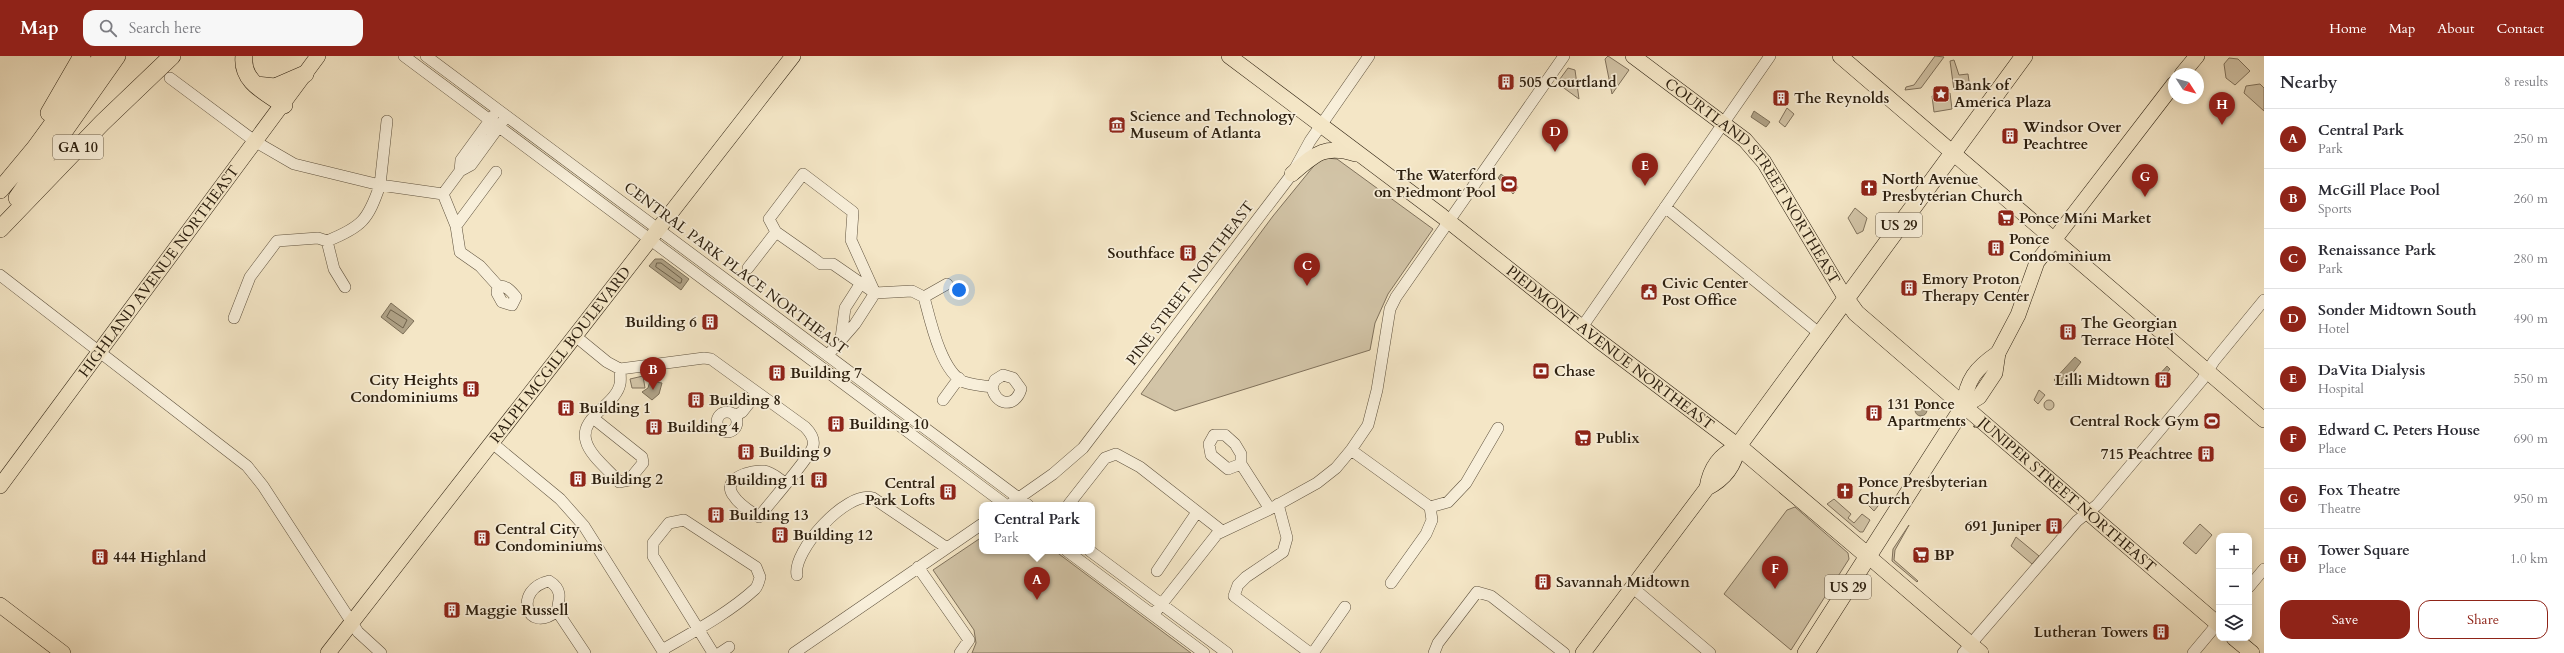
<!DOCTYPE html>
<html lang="en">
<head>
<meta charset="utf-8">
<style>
  :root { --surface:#fff; --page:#f7f7f7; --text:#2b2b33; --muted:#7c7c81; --line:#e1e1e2; --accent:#8f2418 }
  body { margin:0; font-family:Cardo,serif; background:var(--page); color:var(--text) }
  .controls { position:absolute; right:12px; bottom:12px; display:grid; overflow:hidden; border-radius:8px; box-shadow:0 2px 10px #0003 }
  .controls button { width:36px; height:36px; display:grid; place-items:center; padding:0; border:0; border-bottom:1px solid var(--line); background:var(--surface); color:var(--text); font:20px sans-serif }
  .compass { position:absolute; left:2168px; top:12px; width:36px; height:36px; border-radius:50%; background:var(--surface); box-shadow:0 2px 10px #0003; rotate:126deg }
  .you { position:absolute; left:959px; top:234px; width:14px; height:14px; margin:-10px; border:3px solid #fff; border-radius:50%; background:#1a73e8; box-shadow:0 0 0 6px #1a73e833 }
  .badge { display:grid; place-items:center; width:26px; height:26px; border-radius:50%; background:var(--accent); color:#fff; font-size:13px; font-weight:700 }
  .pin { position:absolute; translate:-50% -33px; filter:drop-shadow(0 1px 2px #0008) }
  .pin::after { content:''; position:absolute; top:21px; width:14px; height:12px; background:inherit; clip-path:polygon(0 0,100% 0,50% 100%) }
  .popup { position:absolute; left:979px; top:446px; width:116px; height:52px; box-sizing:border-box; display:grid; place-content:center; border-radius:8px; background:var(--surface); filter:drop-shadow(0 1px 3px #0005); font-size:13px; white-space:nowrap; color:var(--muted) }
  .popup b { font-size:15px; color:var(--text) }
  .popup::after { content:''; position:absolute; left:50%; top:100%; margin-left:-8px; border:8px solid transparent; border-top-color:var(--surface) }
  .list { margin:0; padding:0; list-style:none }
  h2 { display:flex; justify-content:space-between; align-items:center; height:52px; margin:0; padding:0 16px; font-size:17px }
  h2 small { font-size:13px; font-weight:400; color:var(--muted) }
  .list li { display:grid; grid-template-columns:26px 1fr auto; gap:12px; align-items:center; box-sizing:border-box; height:60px; padding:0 16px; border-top:1px solid var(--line) }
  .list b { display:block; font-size:15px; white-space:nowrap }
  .list p { margin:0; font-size:13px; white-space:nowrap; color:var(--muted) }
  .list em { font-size:13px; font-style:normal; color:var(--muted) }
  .actions { display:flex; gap:8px; padding:12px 16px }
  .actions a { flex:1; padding:9px 0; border:1px solid var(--accent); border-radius:12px; text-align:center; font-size:14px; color:var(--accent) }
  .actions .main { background:var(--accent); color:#fff }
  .icon { flex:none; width:22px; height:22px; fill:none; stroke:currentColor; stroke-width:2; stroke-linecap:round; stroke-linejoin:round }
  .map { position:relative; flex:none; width:2264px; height:597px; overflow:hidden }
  header { display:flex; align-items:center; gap:24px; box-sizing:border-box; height:56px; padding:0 20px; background:var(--accent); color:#fff }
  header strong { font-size:19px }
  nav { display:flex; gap:22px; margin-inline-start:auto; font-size:14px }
  .search { width:280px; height:36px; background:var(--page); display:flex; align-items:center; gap:10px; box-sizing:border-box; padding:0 14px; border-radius:12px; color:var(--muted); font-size:15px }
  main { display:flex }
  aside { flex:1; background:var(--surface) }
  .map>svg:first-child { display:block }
</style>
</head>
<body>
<header>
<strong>Map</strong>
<div class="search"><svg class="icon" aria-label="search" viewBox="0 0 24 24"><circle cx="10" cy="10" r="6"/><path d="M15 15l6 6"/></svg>Search here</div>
<nav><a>Home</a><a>Map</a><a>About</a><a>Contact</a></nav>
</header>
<main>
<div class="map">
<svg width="2264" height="597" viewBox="0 0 2264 597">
  <rect width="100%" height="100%" fill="#f4e6c6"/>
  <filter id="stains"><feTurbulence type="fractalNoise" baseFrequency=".005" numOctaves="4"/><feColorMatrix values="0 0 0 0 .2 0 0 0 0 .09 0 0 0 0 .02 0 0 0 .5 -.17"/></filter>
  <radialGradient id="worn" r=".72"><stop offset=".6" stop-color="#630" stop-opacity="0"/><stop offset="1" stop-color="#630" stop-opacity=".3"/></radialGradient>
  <!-- green -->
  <path fill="#d2c4a7" stroke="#80725c" d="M1608 0 1629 14 1612 38 1605 3Z
    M1935 0 1944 1 1921 32 1905 34 1906 31 1914 29Z
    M2229 2 2238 3 2250 15 2235 29 2226 22 2224 8Z
    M1954 4 1959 19 1968 18 1970 32 1954 34 1950 5Z
    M1568 12 1575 14 1579 43 1557 27Z
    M2260 28 2264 32V55L2244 37 2246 30Z
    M1950 37 1952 53 1934 56 1932 40Z
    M1787 52 1794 58 1785 71 1779 66Z
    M1327 102 1337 103 1433 173 1388 238 1375 267 1370 294 1175 355 1141 338 1273 160 1317 106Z
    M1855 152 1867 162 1863 175 1857 178 1848 162Z
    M643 320 645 332H632L630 323Z
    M2039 334 2045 339 2038 348 2034 344Z
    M2044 349a5 5 0 1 1 10 0a5 5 0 1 1-10 0Z
    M1874 440 1882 445 1874 455 1867 448Z
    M1834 443 1851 458 1848 462 1854 467 1862 458 1870 464 1863 476H1860L1827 448Z
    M1795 451 1848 497 1849 503 1791 594 1724 538 1787 454Z
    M2200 468 2212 479 2196 498 2183 487Z
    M1909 469 1895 494 1894 504 1918 525 1917 526 1892 505 1893 493Z
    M982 481V495H1055L1191 597H972L976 587 974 574 933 514Z
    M2016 481 2039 500 2032 508 2011 490Z"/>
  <!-- water -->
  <path fill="#b0a388" stroke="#7c6f58" d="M1754 55 1770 66 1766 71 1751 61Z
    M1501 118 1518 131 1513 138 1498 122Z
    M655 203H662L689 223 681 234 649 210Z
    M391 247 414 265 403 278 381 261Z
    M2075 301 2081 306 2062 331 2054 324Z
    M2167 310 2170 313 2161 324 2157 321Z
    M650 325 662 327 659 338 652 344 642 336 648 332Z
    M1915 354a6 6 0 1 1 12 0a6 6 0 1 1-12 0Z"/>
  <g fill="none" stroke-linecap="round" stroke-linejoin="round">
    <!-- shore -->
    <path stroke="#6e624c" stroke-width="1" d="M657 207H661L682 223 681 227H679L656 211Z
      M391 254 407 264 403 272 387 261Z"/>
    <!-- minor casing -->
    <g stroke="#5f523e" stroke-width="12">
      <path id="minor" d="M404 0 1006 449
        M426 0 1028 449
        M170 22 256 86 294 108 380 129 387 65
        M460 115 461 104 493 60
        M496 116 456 170 460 196 480 210 498 230C506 229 511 235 516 241L512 249 502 246 497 237 498 230
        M1665 151 1820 278
        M456 170 443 138 460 115 471 109 503 65
        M748 212 776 176
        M0 219 247 410 263 430 358 576 381 597
        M345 231 334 213 327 185C362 171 368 164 380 129L443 138
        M875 237 851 184 853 156 803 118 769 163 776 176 813 202 821 208H833L875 237 912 235 924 241C930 263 941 316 964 326 973 329 983 330 992 331 995 349 1015 353 1021 333L1013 322 1003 319 995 324 992 331
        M924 241 947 228
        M234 262 250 221 277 185 318 182 327 185
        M1582 271 1770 0
        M574 279 607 306 620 313 704 302 711 303 805 371C810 376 815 382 813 390 811 400 768 449 759 461 750 455 739 449 733 439 721 422 752 414 764 415 772 416 779 423 785 427
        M841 282 845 252 861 227
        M828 299 855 268 875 237
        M943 344 959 322
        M717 366a10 10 0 1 1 20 0a10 10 0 1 1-20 0Z
        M735 360 742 356 757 337
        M593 362 642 401 643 407 629 424 619 426C609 414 590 400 586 385 579 361 616 349 620 328 621 324 620 318 620 313
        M491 386 560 443 584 470 664 597
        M1351 394 1430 451 1448 446 1466 427 1498 372
        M1241 408 1228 413 1211 399 1209 388 1214 379H1225L1235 388 1241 398V408L1270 453
        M1013 446 1053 418 1083 392 1292 118 1310 85 1369 0
        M1069 448 1105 402 1116 398 1140 411 1222 475
        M1278 448 1287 482 1283 496 1246 521 1238 529 1234 540 1310 597
        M1067 495 1204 597
        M1090 495 1227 597
        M918 511 969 584 960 597
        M1157 515 1197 456
        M797 519C792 496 846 434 873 442L947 492
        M1391 527 1426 478 1432 464 1430 451
        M1632 531 1710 597
        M2249 531 2264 513
        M557 555C526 580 513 533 549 525 562 533 560 541 557 555L585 597
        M1153 559 1217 478 1270 453 1317 427 1336 412 1351 394 1368 369 1377 334 1390 253 1396 241 1564 0
        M662 594C693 576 729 557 755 533 758 530 759 525 760 521L756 511 684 464 669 467 653 487V500L713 597
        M720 597 729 591
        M794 597 982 468
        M1313 597 1345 551
        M1434 597 1438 587 1477 536 1491 540 1564 597
        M1963 597 2077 465 2097 449 2202 324 2214 305 2264 244
        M2193 597 2219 566"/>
    </g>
    <!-- major casing -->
    <g stroke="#2d2010" stroke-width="16">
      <g id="major">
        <path id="s1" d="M1229 0 1442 160 1598 284 1738 390"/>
        <path id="s2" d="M1633 0 1745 84 1764 106 1846 243"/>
        <path d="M1840 0 2264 364"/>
        <path d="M2182 18 2197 0"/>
        <path d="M1292 118C1315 98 1324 88 1356 98"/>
        <path d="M1964 350 1979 341 1995 317 1998 297 2018 259 2037 206 2174 28"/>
        <path id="s3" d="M1964 350 2219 569"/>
        <path d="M1964 350C1966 324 1976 312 1998 297"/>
        <path id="s4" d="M0 430 318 0"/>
        <path d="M1707 432C1710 411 1720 399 1738 390"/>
        <path d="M1868 500 1981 597"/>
        <path d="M0 549 63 597"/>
        <path d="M2234 582 2252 597"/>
        <path id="s5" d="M328 597 793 0"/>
        <path d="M1583 597 1707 432C1725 423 1735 410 1738 390"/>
      </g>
    </g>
    <!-- highway casing -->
    <g stroke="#2d2010" stroke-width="18">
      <path id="highway" d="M244 0C241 26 266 36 284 49
        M256 29 275 31 305 18
        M49 57 82 0
        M0 134 35 92 102 0
        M17 142 117 0
        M0 173 102 67 172 0
        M1868 500 1738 390 2024 0
        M1806 597 1964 350 1856 257 1846 243"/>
    </g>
    <!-- minor -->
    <use href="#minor" stroke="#f8efda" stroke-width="11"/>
    <!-- major -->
    <use href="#major" stroke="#f4e6c6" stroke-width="15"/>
    <!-- highway -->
    <use href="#highway" stroke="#f4e6c6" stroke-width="17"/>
  </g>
  <!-- icons -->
  <defs>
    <g id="building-square" transform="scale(0.9)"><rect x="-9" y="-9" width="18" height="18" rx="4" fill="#8f2418" stroke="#f8efda"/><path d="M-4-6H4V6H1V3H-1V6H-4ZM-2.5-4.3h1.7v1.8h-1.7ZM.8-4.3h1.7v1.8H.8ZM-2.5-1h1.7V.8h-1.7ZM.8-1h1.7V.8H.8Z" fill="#fff"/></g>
    <g id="sight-square" transform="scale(0.9)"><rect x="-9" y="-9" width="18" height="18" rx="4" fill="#8f2418" stroke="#f8efda"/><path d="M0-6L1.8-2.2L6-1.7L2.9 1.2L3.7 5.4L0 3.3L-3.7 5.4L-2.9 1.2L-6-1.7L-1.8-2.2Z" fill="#fff"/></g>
    <g id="museum-square" transform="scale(0.9)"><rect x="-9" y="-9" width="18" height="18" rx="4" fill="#8f2418" stroke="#f8efda"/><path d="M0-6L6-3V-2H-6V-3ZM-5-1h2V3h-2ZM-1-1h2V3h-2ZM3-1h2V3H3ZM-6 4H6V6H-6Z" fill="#fff"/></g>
    <g id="stadium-square" transform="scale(0.9)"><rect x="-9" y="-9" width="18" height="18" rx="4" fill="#8f2418" stroke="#f8efda"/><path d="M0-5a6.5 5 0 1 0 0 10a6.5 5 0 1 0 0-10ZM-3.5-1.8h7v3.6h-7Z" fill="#fff"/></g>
    <g id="church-square" transform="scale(0.9)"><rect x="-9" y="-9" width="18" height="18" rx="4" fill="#8f2418" stroke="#f8efda"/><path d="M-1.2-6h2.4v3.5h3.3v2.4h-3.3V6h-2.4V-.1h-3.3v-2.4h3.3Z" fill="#fff"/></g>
    <g id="supermarket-square" transform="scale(0.9)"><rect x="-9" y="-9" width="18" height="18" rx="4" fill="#8f2418" stroke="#f8efda"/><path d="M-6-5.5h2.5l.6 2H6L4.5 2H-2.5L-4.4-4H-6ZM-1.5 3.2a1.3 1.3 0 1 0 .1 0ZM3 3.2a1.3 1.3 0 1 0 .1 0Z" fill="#fff"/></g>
    <g id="civic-square" transform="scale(0.9)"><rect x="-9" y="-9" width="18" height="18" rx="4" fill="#8f2418" stroke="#f8efda"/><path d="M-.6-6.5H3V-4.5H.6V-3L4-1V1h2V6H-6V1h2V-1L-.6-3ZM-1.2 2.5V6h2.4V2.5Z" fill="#fff"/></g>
    <g id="bank-square" transform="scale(0.9)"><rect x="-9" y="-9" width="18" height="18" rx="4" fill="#8f2418" stroke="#f8efda"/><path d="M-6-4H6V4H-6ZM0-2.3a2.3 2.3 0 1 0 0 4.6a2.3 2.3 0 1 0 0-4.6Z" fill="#fff"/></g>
  </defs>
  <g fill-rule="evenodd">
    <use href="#building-square" x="1506" y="26"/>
    <use href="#sight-square" x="1941" y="38"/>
    <use href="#building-square" x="1781" y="42"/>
    <use href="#museum-square" x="1117" y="69"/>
    <use href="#building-square" x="2010" y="80"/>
    <use href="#stadium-square" x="1509" y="128"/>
    <use href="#church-square" x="1869" y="132"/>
    <use href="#supermarket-square" x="2006" y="162"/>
    <use href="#building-square" x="1996" y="192"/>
    <use href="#building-square" x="1188" y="197"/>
    <use href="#building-square" x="1909" y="232"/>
    <use href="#civic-square" x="1649" y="236"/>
    <use href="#building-square" x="710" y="266"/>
    <use href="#building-square" x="2068" y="276"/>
    <use href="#bank-square" x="1541" y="315"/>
    <use href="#building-square" x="777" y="317"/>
    <use href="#building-square" x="2163" y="324"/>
    <use href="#building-square" x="471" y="333"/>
    <use href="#building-square" x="696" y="344"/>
    <use href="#building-square" x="566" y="352"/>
    <use href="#building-square" x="1874" y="357"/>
    <use href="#stadium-square" x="2212" y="365"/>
    <use href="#building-square" x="836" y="368"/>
    <use href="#building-square" x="654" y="371"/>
    <use href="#supermarket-square" x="1583" y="382"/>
    <use href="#building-square" x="746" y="396"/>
    <use href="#building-square" x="2206" y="398"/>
    <use href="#building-square" x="578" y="423"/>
    <use href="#building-square" x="819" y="424"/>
    <use href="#church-square" x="1845" y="435"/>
    <use href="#building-square" x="948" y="436"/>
    <use href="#building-square" x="716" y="459"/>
    <use href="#building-square" x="2054" y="470"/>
    <use href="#building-square" x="780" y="479"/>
    <use href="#building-square" x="482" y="482"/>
    <use href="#supermarket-square" x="1921" y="499"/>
    <use href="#building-square" x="100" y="501"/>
    <use href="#building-square" x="1543" y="526"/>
    <use href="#building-square" x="452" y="554"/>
    <use href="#building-square" x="2161" y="576"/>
  </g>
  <g text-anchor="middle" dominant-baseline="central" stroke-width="3.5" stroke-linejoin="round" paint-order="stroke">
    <!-- shield labels -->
    <g fill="#f8efda" stroke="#6a5e4d" stroke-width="1">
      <rect x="53" y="79" width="50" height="24" rx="3"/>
      <rect x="1876" y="157" width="46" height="24" rx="3"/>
      <rect x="1825" y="519" width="46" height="24" rx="3"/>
    </g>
    <g font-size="14" font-weight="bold" fill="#2d2010">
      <text x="78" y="91">GA 10</text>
      <text x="1899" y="169">US 29</text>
      <text x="1848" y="531">US 29</text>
    </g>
    <!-- poi labels -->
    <g font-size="15" font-weight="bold" fill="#2d2010" stroke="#f8efda" text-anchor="start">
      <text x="1519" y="26">505 Courtland</text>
      <text x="1954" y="29">Bank of<tspan x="1954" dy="17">America Plaza</tspan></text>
      <text x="1794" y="42">The Reynolds</text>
      <text x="1130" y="60">Science and Technology<tspan x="1130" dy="17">Museum of Atlanta</tspan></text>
      <text x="2023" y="71">Windsor Over<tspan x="2023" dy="17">Peachtree</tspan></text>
      <text x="1496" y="119" text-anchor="end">The Waterford<tspan x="1496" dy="17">on Piedmont Pool</tspan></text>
      <text x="1882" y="123">North Avenue<tspan x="1882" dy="17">Presbyterian Church</tspan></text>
      <text x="2019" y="162">Ponce Mini Market</text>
      <text x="2009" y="183">Ponce<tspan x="2009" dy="17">Condominium</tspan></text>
      <text x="1175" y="197" text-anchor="end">Southface</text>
      <text x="1922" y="223">Emory Proton<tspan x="1922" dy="17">Therapy Center</tspan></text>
      <text x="1662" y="227">Civic Center<tspan x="1662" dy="17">Post Office</tspan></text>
      <text x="697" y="266" text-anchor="end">Building 6</text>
      <text x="2081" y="267">The Georgian<tspan x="2081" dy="17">Terrace Hotel</tspan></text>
      <text x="1554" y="315">Chase</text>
      <text x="790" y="317">Building 7</text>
      <text x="458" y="324" text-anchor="end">City Heights<tspan x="458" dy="17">Condominiums</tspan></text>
      <text x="2150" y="324" text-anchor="end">Lilli Midtown</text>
      <text x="709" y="344">Building 8</text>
      <text x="1887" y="348">131 Ponce<tspan x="1887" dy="17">Apartments</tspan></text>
      <text x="579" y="352">Building 1</text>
      <text x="2199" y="365" text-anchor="end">Central Rock Gym</text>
      <text x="849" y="368">Building 10</text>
      <text x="667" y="371">Building 4</text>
      <text x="1596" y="382">Publix</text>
      <text x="759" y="396">Building 9</text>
      <text x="2193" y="398" text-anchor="end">715 Peachtree</text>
      <text x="591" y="423">Building 2</text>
      <text x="806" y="424" text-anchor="end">Building 11</text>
      <text x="1858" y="426">Ponce Presbyterian<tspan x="1858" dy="17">Church</tspan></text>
      <text x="935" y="427" text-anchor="end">Central<tspan x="935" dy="17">Park Lofts</tspan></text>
      <text x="729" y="459">Building 13</text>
      <text x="2041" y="470" text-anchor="end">691 Juniper</text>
      <text x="495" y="473">Central City<tspan x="495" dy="17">Condominiums</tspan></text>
      <text x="793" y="479">Building 12</text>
      <text x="1934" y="499">BP</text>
      <text x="113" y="501">444 Highland</text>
      <text x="1556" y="526">Savannah Midtown</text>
      <text x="465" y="554">Maggie Russell</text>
      <text x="2148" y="576" text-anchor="end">Lutheran Towers</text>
    </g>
    <!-- street labels -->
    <g font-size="15" fill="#2d2010" stroke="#f8efda">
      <text stroke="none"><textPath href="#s2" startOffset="176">COURTLAND STREET NORTHEAST</textPath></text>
      <text transform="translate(736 212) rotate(37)">CENTRAL PARK PLACE NORTHEAST</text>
      <text stroke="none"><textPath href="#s4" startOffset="267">HIGHLAND AVENUE NORTHEAST</textPath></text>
      <text transform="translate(1190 227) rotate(-53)">PINE STREET NORTHEAST</text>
      <text stroke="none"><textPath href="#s1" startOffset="480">PIEDMONT AVENUE NORTHEAST</textPath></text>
      <text stroke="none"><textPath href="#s5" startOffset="378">RALPH MCGILL BOULEVARD</textPath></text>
      <text stroke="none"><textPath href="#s3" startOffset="136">JUNIPER STREET NORTHEAST</textPath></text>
    </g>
  </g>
  <rect width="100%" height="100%" filter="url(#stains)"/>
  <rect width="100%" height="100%" fill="url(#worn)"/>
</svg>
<div class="controls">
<button>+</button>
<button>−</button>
<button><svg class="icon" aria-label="layers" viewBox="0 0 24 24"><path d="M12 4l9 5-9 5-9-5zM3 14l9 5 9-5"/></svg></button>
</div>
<svg class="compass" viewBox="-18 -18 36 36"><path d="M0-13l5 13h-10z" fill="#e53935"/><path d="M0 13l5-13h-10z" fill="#7c7c81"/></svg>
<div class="you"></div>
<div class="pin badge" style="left:1037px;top:544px">A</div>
<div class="popup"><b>Central Park</b>Park</div>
<div class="pin badge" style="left:653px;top:334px">B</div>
<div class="pin badge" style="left:1307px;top:230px">C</div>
<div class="pin badge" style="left:1555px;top:96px">D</div>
<div class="pin badge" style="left:1645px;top:130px">E</div>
<div class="pin badge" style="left:1775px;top:533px">F</div>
<div class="pin badge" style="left:2145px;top:141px">G</div>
<div class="pin badge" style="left:2222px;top:69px">H</div>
</div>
<aside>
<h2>Nearby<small>8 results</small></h2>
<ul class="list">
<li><span class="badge">A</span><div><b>Central Park</b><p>Park</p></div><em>250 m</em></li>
<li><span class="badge">B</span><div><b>McGill Place Pool</b><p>Sports</p></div><em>260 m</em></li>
<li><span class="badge">C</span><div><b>Renaissance Park</b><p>Park</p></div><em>280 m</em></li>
<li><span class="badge">D</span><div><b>Sonder Midtown South</b><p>Hotel</p></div><em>490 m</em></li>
<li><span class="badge">E</span><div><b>DaVita Dialysis</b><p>Hospital</p></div><em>550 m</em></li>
<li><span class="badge">F</span><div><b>Edward C. Peters House</b><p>Place</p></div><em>690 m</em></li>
<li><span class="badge">G</span><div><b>Fox Theatre</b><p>Theatre</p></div><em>950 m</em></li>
<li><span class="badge">H</span><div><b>Tower Square</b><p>Place</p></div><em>1.0 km</em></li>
</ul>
<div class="actions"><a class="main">Save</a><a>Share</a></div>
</aside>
</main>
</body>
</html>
